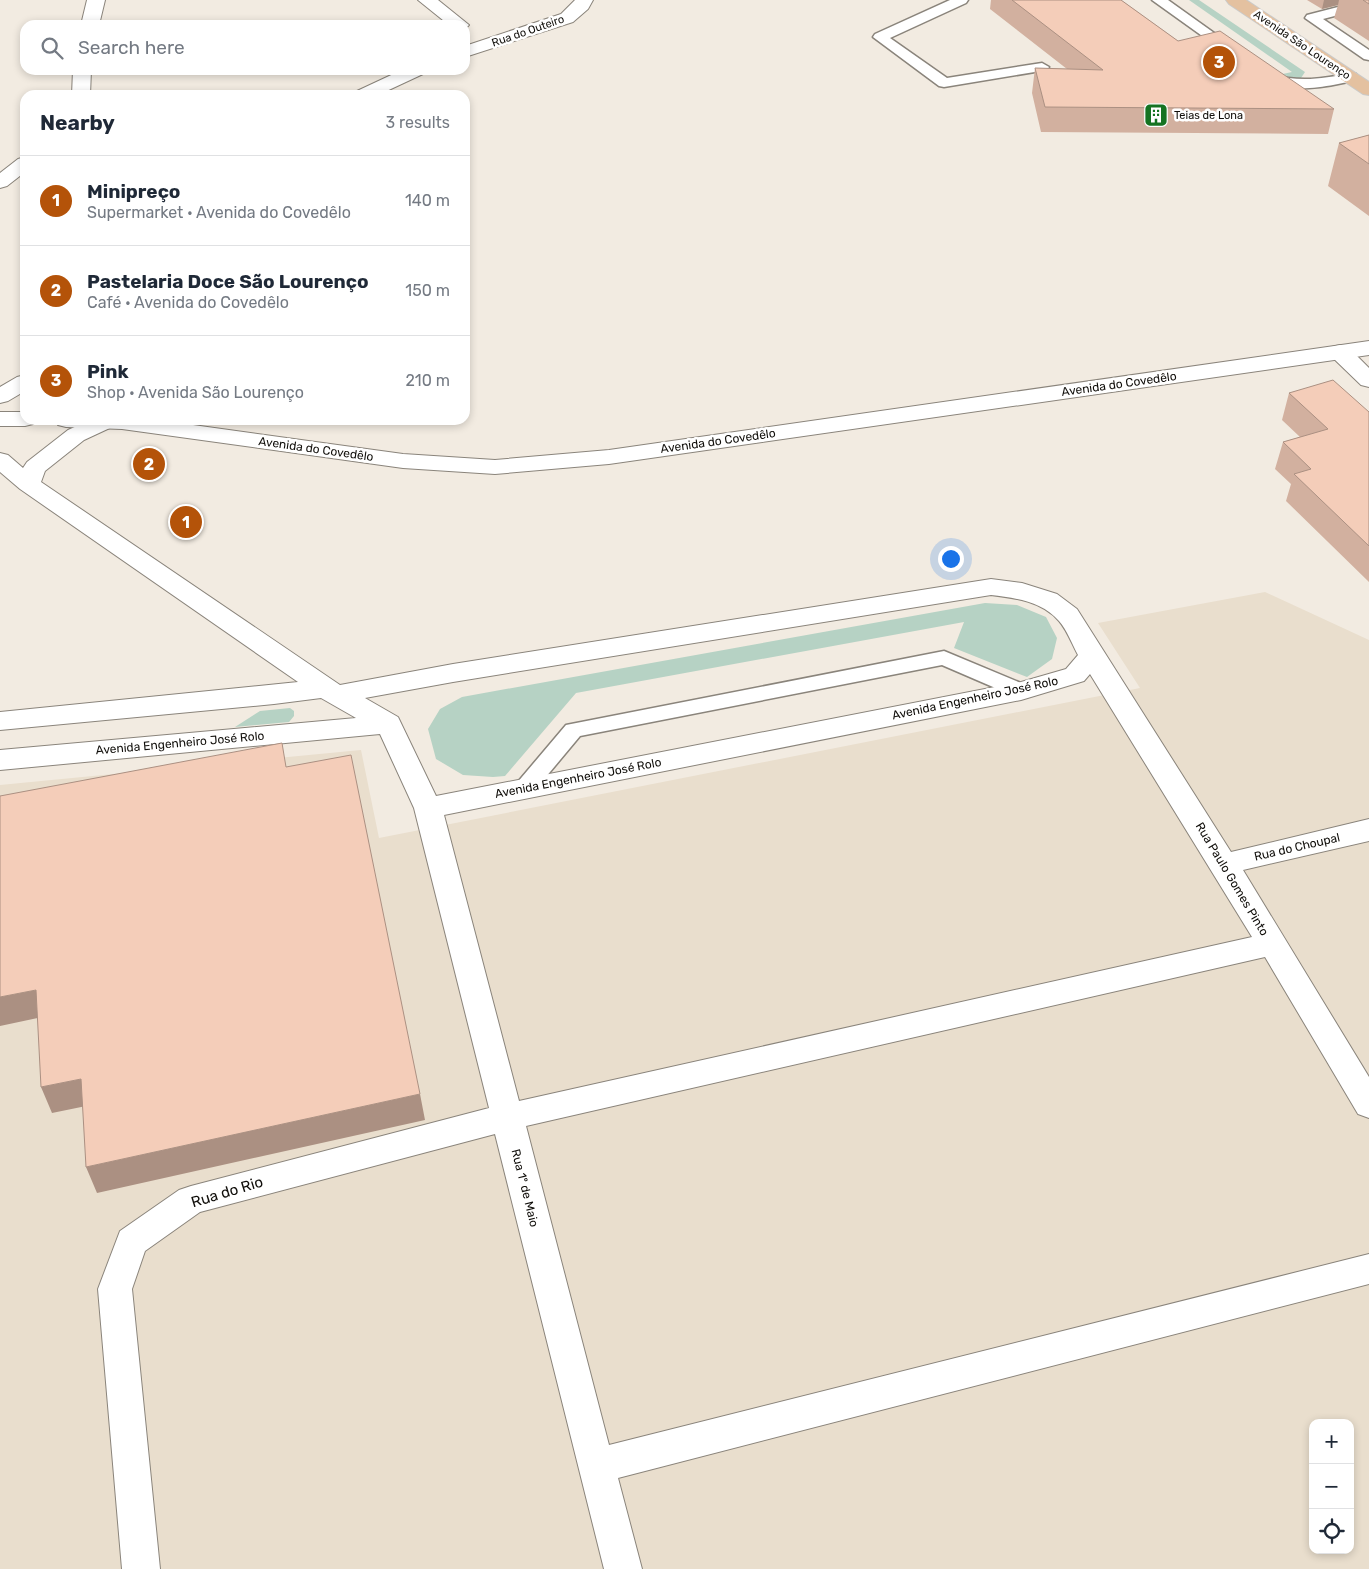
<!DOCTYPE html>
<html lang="en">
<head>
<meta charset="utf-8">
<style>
  :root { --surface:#fff; --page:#f6f6f7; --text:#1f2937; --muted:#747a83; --line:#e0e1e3; --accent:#b45309 }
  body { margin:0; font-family:Rubik,sans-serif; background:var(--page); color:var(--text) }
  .controls { position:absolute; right:15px; bottom:15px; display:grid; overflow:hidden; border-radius:10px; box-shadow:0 2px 8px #0003 }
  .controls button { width:45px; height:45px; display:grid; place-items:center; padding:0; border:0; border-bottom:1px solid var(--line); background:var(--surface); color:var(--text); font:25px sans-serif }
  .you { position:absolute; left:950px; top:558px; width:18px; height:18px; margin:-12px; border:4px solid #fff; border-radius:50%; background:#1a73e8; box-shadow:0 0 0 8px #1a73e833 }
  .badge { display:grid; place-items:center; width:32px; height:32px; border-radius:50%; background:var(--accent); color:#fff; font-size:16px; font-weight:700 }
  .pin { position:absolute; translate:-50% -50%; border:2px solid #fff; box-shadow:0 1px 5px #0006 }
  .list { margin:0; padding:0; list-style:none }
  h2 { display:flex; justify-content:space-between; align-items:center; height:65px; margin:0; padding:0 20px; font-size:21px }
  h2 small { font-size:16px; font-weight:400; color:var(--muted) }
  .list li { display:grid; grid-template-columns:32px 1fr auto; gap:15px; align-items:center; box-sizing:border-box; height:90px; padding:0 20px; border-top:1px solid var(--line) }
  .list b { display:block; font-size:19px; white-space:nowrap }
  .list p { margin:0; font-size:16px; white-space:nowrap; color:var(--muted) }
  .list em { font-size:16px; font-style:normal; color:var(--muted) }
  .icon { flex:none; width:28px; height:28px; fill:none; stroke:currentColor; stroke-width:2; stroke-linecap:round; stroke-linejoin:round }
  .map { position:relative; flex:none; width:1369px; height:1569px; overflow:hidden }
  .search { position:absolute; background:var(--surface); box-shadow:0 2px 8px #0003; left:20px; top:20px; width:450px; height:55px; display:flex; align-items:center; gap:12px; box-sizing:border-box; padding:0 18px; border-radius:15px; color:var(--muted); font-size:19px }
  .panel { position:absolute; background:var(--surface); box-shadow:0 2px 8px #0003; left:20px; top:90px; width:450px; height:335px; border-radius:15px }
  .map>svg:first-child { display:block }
</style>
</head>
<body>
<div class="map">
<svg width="1369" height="1569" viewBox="0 0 1369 1569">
  <rect width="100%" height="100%" fill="#f2ebe1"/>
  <!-- built -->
  <path fill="#e9decd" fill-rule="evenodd" d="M1265 592 1369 640V1569H0V785L361 750 379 838 1140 688 1098 623ZM1313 1423H1350V1550H1313Z"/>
  <!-- green -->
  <path fill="#b6d2c4" d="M1189 0H1199L1305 72 1301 78 1291 79 1278 75 1292 72Z
    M985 603 1017 605 1046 617 1057 638 1052 659 1027 677 954 648 964 622 576 693 505 776 493 777 463 775 436 759 428 729 440 709 462 697Z
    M290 708 294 711V716L289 722 235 727 260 711Z"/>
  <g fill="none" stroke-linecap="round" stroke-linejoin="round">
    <!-- service casing -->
    <g stroke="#8a847b" stroke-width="3">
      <path id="service" d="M950 0H968L966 3 890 38 947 78 1042 63 1049 67 1047 70 944 87 939 86 873 37 875 34Z
        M1152 0H1168L1238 50 1231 54 1226 53Z
        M1365 0H1369V7L1323 19 1369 50V60L1364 59 1305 18 1307 15Z
        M1351 73 1356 74 1358 77 1356 80C1337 85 1279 97 1265 79L1272 75C1300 82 1323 79 1351 73Z
        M944 651 1028 686 1031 691 1028 696 1021 698 1014 696 942 665 580 736 530 796 522 798 514 796 511 790 566 725Z"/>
    </g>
    <!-- minor casing -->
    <g stroke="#8a847b" stroke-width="2">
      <path id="minor" d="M87 0H105L99 25H81Z
        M418 0H438L469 25 465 29V25H449Z
        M575 0H593L588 9 573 22 465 57V46L561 14Z
        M73 70H91L90 95H72Z
        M402 70H426L423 74 378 95H354L357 91Z
        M25 157V172L7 186 0 188V173L18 159Z
        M1340 345 1348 347 1369 368V387L1361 385 1332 357 1329 352 1332 347Z
        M25 375V391L8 401 0 403V387L17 377Z
        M90 420 117 421 114 426 84 440 45 471 41 482 340 685 453 664 991 579 1022 583 1057 594 1077 609 1231 852 1369 819V841L1243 870 1369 1077V1118L1358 1114 1265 957 526 1126 609 1445 1369 1254V1284L618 1478 642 1569H604L495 1134 200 1212 145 1251 132 1289 160 1569H122L98 1289 120 1231 179 1190 191 1186 489 1108 414 808 380 734 0 770V750L356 718 321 698 274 704 0 730V712L298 682 20 489 0 472V453L8 455 23 468 27 462 68 430ZM991 595C1015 598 1042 601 1059 621 1067 630 1072 644 1078 655L1066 669 1021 682 436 796 398 717 365 698 453 682ZM1090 674 1252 937 519 1101 444 815 1021 700 1084 681Z"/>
    </g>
    <!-- tertiary casing -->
    <g stroke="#8a847b" stroke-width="2">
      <path id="tertiary" d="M1369 341V355L609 464 495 474 403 468 122 429 66 427 58 425 55 420H157L403 454 495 460 609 450Z
        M0 412H25V420H36L33 424 25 426H0Z"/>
    </g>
    <!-- primary casing -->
    <g stroke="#cacac9" stroke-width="2">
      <path id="primary" d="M1226 0H1246L1369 82V95L1363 94 1229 4Z"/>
    </g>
    <!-- service -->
    <use href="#service" fill="#fff" fill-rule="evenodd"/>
    <!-- minor -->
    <use href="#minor" fill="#fff" fill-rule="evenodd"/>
    <!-- tertiary -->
    <use href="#tertiary" fill="#fff" fill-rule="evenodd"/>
    <!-- primary -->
    <use href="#primary" fill="#e4c1a0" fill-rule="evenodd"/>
  </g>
  <!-- wall -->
  <path fill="#d2b09f" d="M991 0H1121L1178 41 1334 109 1328 134 1041 132 1032 93 1035 68 1067 69 990 9Z
    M1307 0H1369V41L1334 18 1338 5 1322 9Z
    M1369 135V216L1328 186 1339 143Z
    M1289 393 1369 412V582L1286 501 1291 484 1275 469 1283 442 1300 437 1282 420Z"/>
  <!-- shaded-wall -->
  <path fill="#ab9082" d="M1324 0H1339L1338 5 1322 9Z
    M36 990 47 1016 0 1026V997Z
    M81 1079 91 1105 52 1113 41 1087Z
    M420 1094 425 1120 97 1193 86 1167Z"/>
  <!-- building -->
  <path fill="#f4cdb9" stroke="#ab9082" d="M1012 0H1121L1178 41 1220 31 1334 109 1045 107 1035 68 1103 70Z
    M1363 0H1369V4Z
    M1369 135V164L1339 143Z
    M1333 380 1369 412V546L1294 474 1311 469 1283 442 1328 429 1289 393Z
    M282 743 286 767 351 755 420 1094 86 1167 81 1079 41 1087 36 990 0 997V796Z"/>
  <!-- icons -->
  <defs>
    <g id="building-square" transform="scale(1.25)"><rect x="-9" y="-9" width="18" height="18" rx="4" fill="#157322" stroke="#fff"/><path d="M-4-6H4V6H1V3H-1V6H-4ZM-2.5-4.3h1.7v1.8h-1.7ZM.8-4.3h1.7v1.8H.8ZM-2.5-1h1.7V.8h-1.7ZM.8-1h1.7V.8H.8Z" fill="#fff"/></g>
  </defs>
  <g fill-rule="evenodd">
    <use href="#building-square" x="1156" y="115"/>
  </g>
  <g text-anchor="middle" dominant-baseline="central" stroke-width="5" stroke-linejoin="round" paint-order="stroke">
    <!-- far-street labels -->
    <g font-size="11" fill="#100e0a" stroke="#fff">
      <text transform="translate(528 31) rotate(-19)">Rua do Outeiro</text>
      <text transform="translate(1302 45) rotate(34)">Avenida São Lourenço</text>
    </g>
    <!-- far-poi labels -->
    <g font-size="11" fill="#100e0a" stroke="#fff" text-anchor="start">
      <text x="1174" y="115">Teias de Lona</text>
    </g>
    <!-- street labels -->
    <g font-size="12" fill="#100e0a" stroke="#fff">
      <text transform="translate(1119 384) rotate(-8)">Avenida do Covedêlo</text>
      <text transform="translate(718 441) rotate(-8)">Avenida do Covedêlo</text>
      <text transform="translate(316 449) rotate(8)">Avenida do Covedêlo</text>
      <text transform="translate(975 698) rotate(-12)">Avenida Engenheiro José Rolo</text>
      <text transform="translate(180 743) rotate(-5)">Avenida Engenheiro José Rolo</text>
      <text transform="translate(578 778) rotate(-11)">Avenida Engenheiro José Rolo</text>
      <text transform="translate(1297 847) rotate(-13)">Rua do Choupal</text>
      <text transform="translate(1232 879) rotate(59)">Rua Paulo Gomes Pinto</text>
      <text transform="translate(525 1188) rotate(76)">Rua 1º de Maio</text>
    </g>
    <!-- near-street labels -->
    <g font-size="15" fill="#100e0a" stroke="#fff">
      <text transform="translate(227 1192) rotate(-17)">Rua do Rio</text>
    </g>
  </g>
</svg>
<div class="controls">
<button>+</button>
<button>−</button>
<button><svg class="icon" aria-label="locate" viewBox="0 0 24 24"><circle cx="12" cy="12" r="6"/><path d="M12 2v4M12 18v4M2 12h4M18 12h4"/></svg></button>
</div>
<div class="you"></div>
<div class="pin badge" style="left:186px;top:522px">1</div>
<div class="pin badge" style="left:149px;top:464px">2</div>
<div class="pin badge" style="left:1219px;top:62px">3</div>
<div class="search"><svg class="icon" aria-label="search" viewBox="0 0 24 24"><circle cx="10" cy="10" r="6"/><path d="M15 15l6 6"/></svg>Search here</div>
<section class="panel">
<h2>Nearby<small>3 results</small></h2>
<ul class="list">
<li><span class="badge">1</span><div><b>Minipreço</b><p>Supermarket · Avenida do Covedêlo</p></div><em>140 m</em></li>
<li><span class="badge">2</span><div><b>Pastelaria Doce São Lourenço</b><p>Café · Avenida do Covedêlo</p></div><em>150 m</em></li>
<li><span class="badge">3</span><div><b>Pink</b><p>Shop · Avenida São Lourenço</p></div><em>210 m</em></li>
</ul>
</section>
</div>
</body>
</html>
